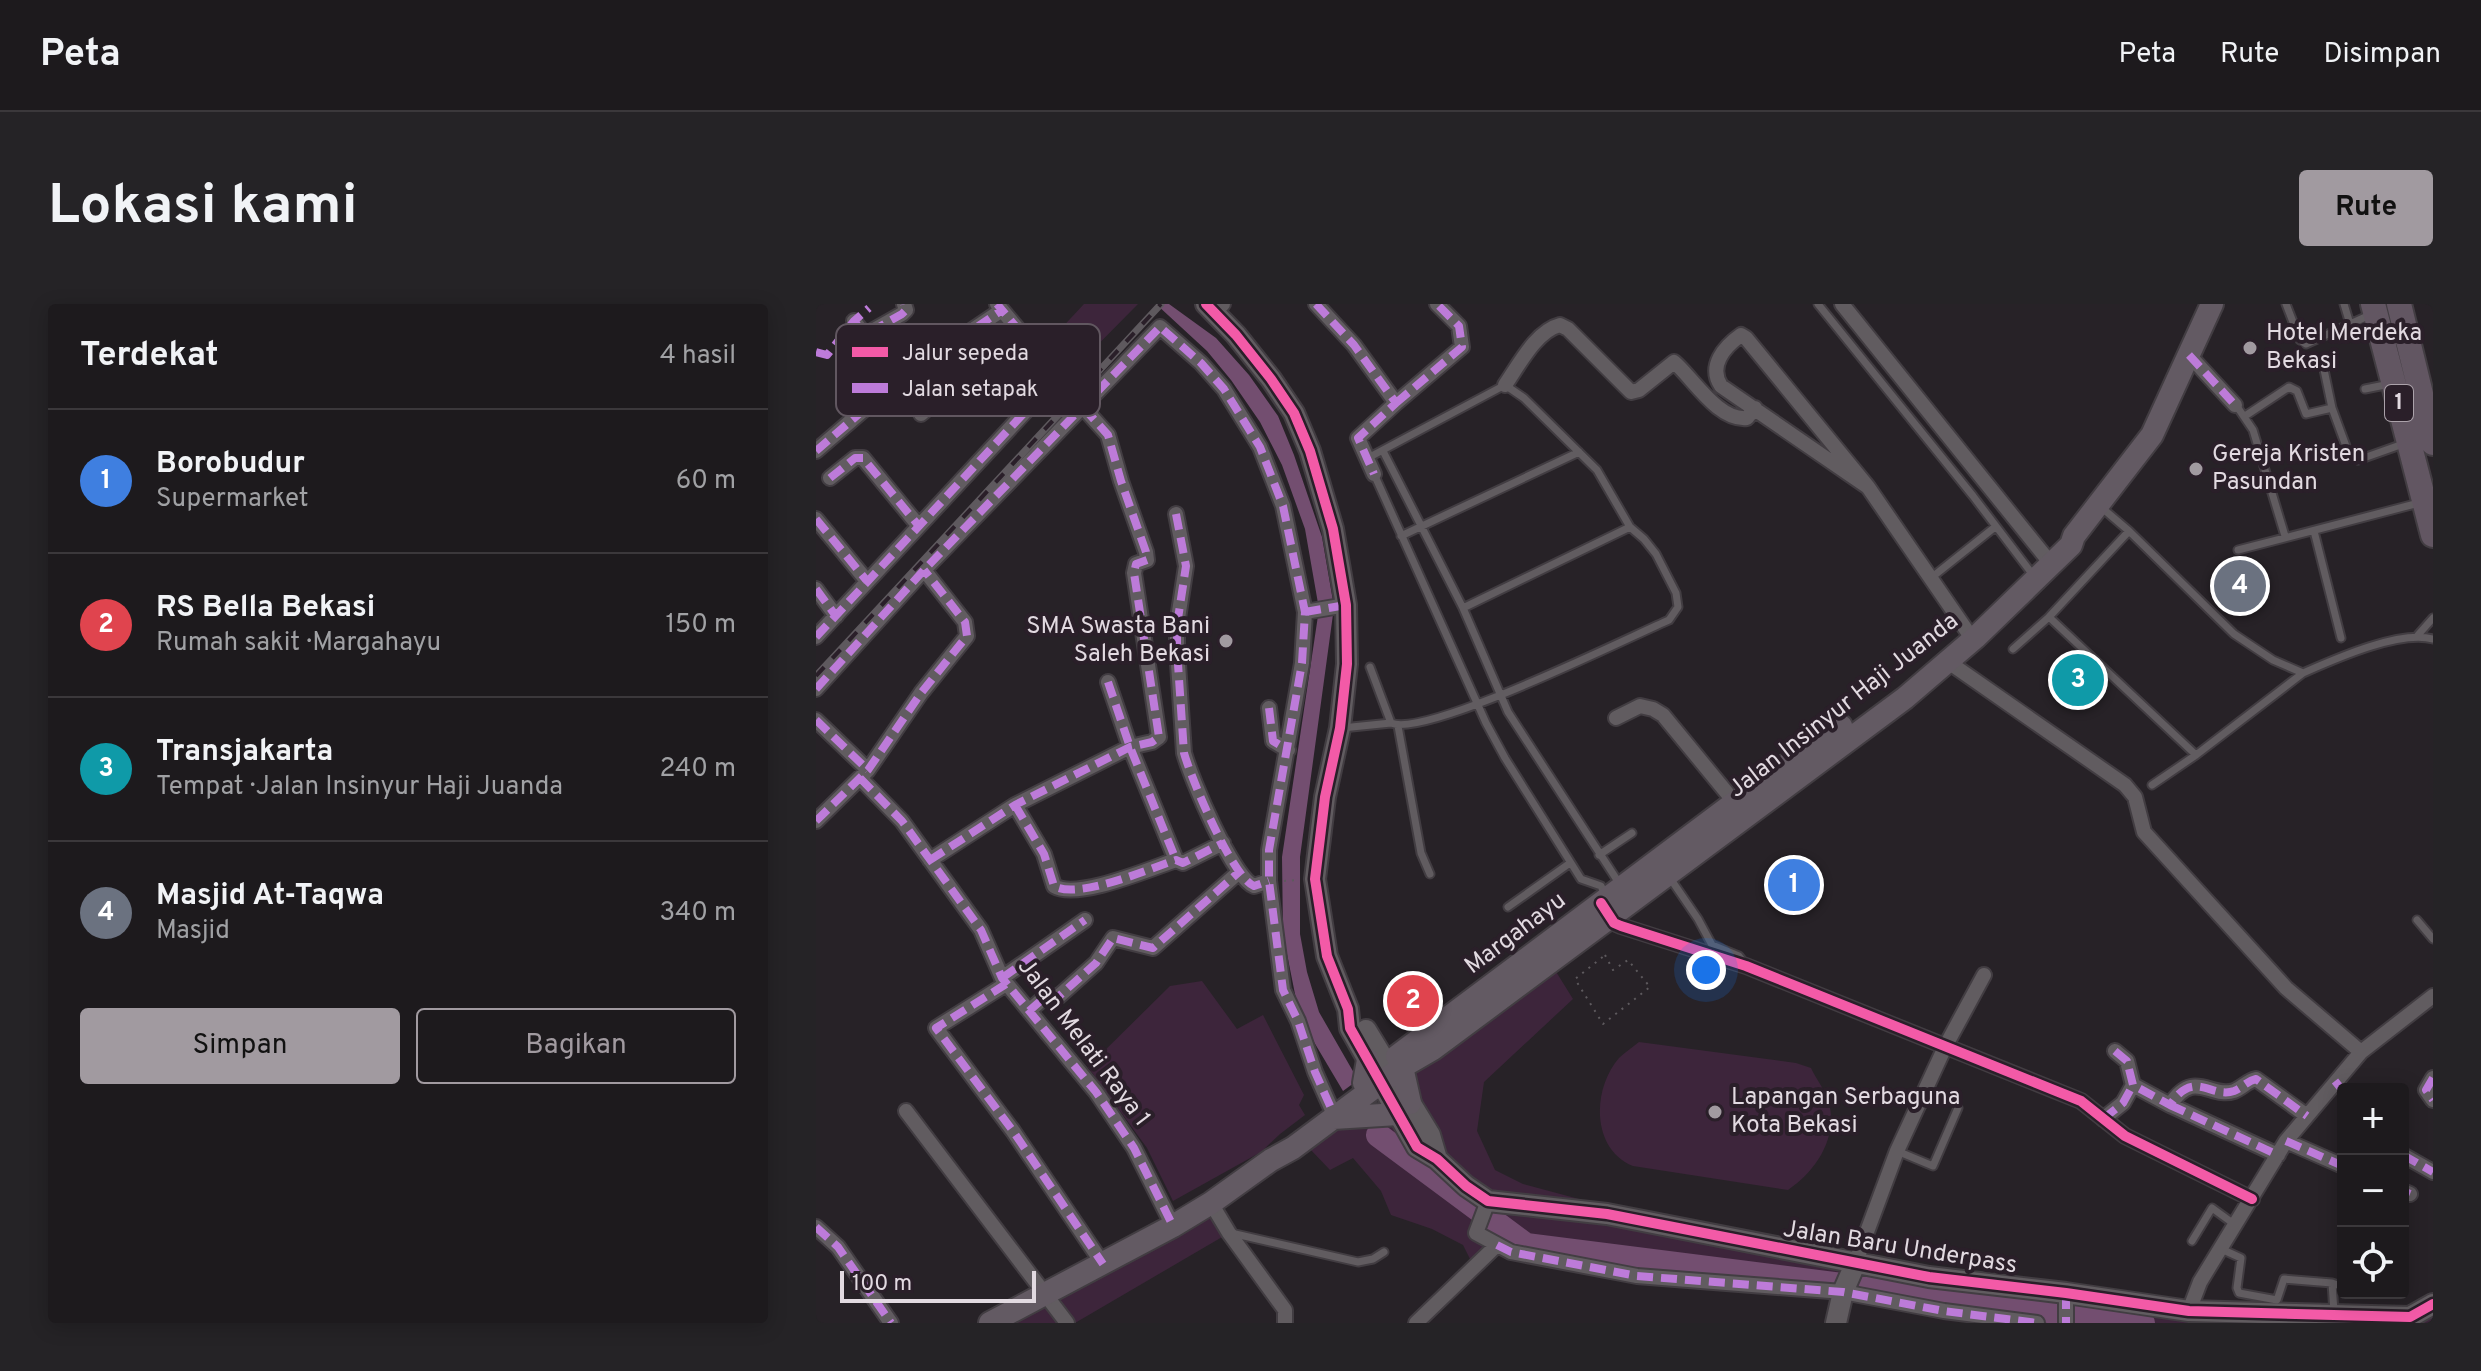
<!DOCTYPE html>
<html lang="id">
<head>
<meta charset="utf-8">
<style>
  :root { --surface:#1d1a1d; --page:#252326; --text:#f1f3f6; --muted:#a0a1a4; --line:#3b383b; --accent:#a19aa0 }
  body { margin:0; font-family:Overpass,sans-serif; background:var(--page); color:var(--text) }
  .controls { position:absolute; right:24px; bottom:24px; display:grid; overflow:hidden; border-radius:8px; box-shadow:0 4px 20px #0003 }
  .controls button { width:72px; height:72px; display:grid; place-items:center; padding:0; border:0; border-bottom:2px solid var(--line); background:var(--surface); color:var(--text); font:40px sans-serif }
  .scale { position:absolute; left:24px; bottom:20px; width:196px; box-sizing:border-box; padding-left:8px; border:4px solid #e2dae1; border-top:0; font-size:22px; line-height:28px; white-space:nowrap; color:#e2dae1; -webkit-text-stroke:6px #2a1f29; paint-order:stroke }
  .you { position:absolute; left:890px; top:666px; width:28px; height:28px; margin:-20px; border:6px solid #fff; border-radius:50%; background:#1a73e8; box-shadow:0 0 0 12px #1a73e833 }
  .badge { display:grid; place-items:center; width:52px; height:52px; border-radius:50%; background:var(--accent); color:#fff; font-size:26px; font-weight:700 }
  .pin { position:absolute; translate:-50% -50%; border:4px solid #fff; box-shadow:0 2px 8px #0006 }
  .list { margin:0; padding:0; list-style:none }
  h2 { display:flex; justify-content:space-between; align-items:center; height:104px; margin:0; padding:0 32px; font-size:34px }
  h2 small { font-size:26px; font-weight:400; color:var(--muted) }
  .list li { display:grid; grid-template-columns:52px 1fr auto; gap:24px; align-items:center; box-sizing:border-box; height:144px; padding:0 32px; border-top:2px solid var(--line) }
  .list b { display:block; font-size:30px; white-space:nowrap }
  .list p { margin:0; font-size:26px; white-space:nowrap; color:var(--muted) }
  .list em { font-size:26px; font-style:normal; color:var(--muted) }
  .actions { display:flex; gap:16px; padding:24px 32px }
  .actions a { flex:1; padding:18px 0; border:2px solid var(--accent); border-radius:8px; text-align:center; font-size:28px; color:var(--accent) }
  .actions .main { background:var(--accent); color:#111 }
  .icon { flex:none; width:44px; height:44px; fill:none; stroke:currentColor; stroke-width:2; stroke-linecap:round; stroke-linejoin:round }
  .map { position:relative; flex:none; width:1617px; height:1019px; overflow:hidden; border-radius:8px }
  header { display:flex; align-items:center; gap:48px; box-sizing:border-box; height:112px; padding:0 40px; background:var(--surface); border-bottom:2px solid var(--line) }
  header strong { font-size:38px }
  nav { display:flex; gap:44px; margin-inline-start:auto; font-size:28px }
  .intro { display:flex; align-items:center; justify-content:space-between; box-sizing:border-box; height:192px; padding:0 48px }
  h1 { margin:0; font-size:56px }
  .button { padding:20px 36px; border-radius:8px; background:var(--accent); color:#111; font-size:28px; font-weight:700 }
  main { display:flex; gap:48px; padding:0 48px }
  aside { flex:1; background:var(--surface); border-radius:8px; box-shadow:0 4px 20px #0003 }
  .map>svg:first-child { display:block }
</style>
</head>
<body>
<header>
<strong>Peta</strong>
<nav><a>Peta</a><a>Rute</a><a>Disimpan</a></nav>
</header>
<div class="intro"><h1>Lokasi kami</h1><a class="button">Rute</a></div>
<main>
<aside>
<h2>Terdekat<small>4 hasil</small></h2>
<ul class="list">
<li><span class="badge" style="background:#3f7fe0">1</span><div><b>Borobudur</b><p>Supermarket</p></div><em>60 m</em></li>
<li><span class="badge" style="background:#e0444e">2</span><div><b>RS Bella Bekasi</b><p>Rumah sakit · Margahayu</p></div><em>150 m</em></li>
<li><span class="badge" style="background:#0f9aa8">3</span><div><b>Transjakarta</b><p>Tempat · Jalan Insinyur Haji Juanda</p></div><em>240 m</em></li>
<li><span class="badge" style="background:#6b7280">4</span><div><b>Masjid At-Taqwa</b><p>Masjid</p></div><em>340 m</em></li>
</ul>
<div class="actions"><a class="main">Simpan</a><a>Bagikan</a></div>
</aside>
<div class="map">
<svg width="1617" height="1019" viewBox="0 0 1617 1019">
  <rect width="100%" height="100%" fill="#272227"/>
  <!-- green -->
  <path fill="#3d253b" d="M268 0H322L249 74 226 45Z
    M734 658 757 695 668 778 661 827 679 866 707 880 774 898 791 910 1113 973 1518 1011 1617 1000V1019H1219L821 972 681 941 658 963 647 941 616 925 575 911 565 887 537 854 514 866 494 845 517 814 582 810 586 763Z
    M386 677 421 725 447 711 488 791 483 801 489 811 464 830 445 848 357 897 331 844 272 763 354 682Z
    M823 738 980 759 995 764C1000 775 1010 787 1013 799 1022 834 1000 867 972 886L817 862C775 845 776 785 803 754 809 748 817 743 823 738Z
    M395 899 413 929 259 1019H174Z"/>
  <!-- water -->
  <path fill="#734e70" d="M340 0H353L400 34 433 71 462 112 478 151 506 233 518 303 484 553V630L491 668 503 708 542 776 527 787 495 733 480 695 467 630 466 553 503 305 489 225 466 161 444 118 415 76 391 47Z"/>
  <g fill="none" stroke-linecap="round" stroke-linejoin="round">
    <!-- river -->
    <path stroke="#734e70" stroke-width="24" d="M562 831 710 941 1327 1019"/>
    <!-- lane casing -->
    <g stroke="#423d42" stroke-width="11">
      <path id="lane" d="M1002 0 1157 192 1217 271
        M1470 0 1484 36 1490 40 1554 11
        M1528 0 1534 20
        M1506 56 1516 104 1534 153 1542 156 1587 140
        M1549 85 1574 80
        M1420 101 1437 126 1469 232
        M1429 112 1473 83 1481 87 1490 110 1516 104
        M567 147 647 304 692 408 803 579
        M558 170 670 419 689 454 765 575 785 582 790 593
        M1285 203 1313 227 1418 330 1457 356 1487 369C1519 355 1583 326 1617 335
        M1498 227 1525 334
        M585 232 763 148
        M1422 246 1603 199
        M1115 274 1179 223
        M647 304 814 223
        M1233 313 1380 451
        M1602 331 1617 314
        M1197 345 1233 313 1313 227
        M554 363 575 419
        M582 422 605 549 614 570
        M526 424 575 419C610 434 809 335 853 316L862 303 860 289 840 250 828 235 814 223 781 166 708 94 689 81 550 155
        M1336 481 1380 451 1487 369
        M783 551 816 529
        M854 574 882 615 896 641 923 652 929 660
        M692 603 754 559
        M1601 616 1617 635
        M1081 847 1117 862 1142 804
        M415 929 542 958 557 955 568 948
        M1376 937 1396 904 1418 920
        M1403 944 1425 954 1421 984 1423 989 1461 996 1468 975 1516 979 1527 983
        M1516 979 1518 1008"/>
    </g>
    <!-- street casing -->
    <g stroke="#423d42" stroke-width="18">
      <path id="street" d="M500 0 538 41 580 99 542 134 558 170
        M1026 0 1236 261
        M406 1 407 0
        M38 17 49 31 86 10 90 6 88 0
        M1373 51 1419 101
        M689 81C703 61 720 27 744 21L752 25 815 88 823 86 858 58C877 74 902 117 931 114L939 104
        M580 99 646 43 643 22 621 0
        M105 110C111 104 121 98 125 91 133 78 116 65 118 52L186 6
        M0 147 51 103
        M14 174 39 154H47L102 221
        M1052 183 930 34 925 31C908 43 892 62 905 82L1052 183 1151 327 1159 334
        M360 210 370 262 361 321V345L368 449C375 474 416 573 438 582L453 577
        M0 215 51 277
        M0 285 20 312
        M489 308 530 301
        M0 333 234 81 237 73 235 65 181 0
        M1131 357 1309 481 1319 493 1328 528 1470 684 1545 748
        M292 378 314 443 360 556
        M0 385 108 266 344 23 385 59 408 85 444 143 467 202 489 308 486 359 453 546V577L467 686 482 717 499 768 515 804
        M453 404 457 437 472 446
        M800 414 824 402 837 405 847 411 911 489
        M0 416 52 466
        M44 474 86 517 165 626 186 674 280 788 318 844 357 922
        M199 501 228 550 238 582C261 596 333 565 360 556L367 559 407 539
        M0 517 52 466 105 389 151 332 149 318 108 266
        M114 556 199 501 314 443 336 438 343 433 318 269 320 260 331 256 330 248 305 177 292 131 266 102
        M791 607 798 619 805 622 930 662 1265 797 1309 832 1436 895
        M186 674 269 616
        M190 680 120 724 197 827 287 960
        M213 707 230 692 242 693 280 659 297 634 337 644 423 568
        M1299 747 1311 757 1317 781 1354 801C1378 764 1395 795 1418 787 1426 784 1431 777 1440 775L1491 812
        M1617 774 1610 786 1617 796
        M1354 801 1462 851
        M90 807 251 1019
        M1287 815 1307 799 1317 781
        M1470 837 1527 862
        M1587 851 1617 868
        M1587 887 1594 890
        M672 897 660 929 695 948 821 972 1027 988 1128 1007 1221 1019
        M395 899 413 929 469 1006V1019
        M0 923 22 943 75 1019
        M1039 960 1081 847 1129 743 1168 671
        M1250 989V1019
        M1373 1007 1384 978 1470 837 1545 748 1617 692
        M600 1019 681 941"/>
    </g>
    <!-- secondary casing -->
    <g stroke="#423d42" stroke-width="24">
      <path id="secondary" d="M390 0 420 31 455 75 478 109 494 147 517 225 530 301 531 360 524 424 509 493 499 575 511 652 532 705 534 724 601 843 621 855 650 882 672 897 791 910 1113 973 1250 989 1373 1007 1594 1013 1617 1000
        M550 726 614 831 621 855
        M1020 1019 1027 988 1039 960"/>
    </g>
    <!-- primary casing -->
    <g stroke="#423d42" stroke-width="26">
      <path id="primary" d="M581 752 918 499 1025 422
        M586 763 594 799
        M548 779 552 756
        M517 814 582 810
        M174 1019 357 922 395 899 455 856 477 844 586 763 617 745 1089 394 1159 334 1255 241 1258 232 1336 131 1396 0"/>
    </g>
    <!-- highway casing -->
    <g stroke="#423d42" stroke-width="28">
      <path id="highway" d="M1557 0 1617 231
        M1583 0 1617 139"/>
    </g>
    <!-- path -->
    <path stroke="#5e5a5e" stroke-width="2" stroke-dasharray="2 6" stroke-linecap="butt" d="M468 577 482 576
      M789 651 797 666 812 656 834 683 787 720 759 675Z"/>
    <!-- lane -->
    <use href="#lane" stroke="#615c60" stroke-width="7"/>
    <!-- street -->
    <use href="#street" stroke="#615c60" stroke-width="14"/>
    <!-- secondary -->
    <use href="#secondary" stroke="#615c60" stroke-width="20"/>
    <!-- primary -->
    <use href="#primary" stroke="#635a63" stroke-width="22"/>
    <!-- highway -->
    <use href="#highway" stroke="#625662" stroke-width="24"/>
    <!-- rail casing -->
    <g stroke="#5e595e" stroke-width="7">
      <path id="rail" d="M0 372 345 0"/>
    </g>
    <!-- rail -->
    <use href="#rail" stroke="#2a1f29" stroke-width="4" stroke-dasharray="12" stroke-linecap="butt"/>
    <!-- quiet -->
    <path stroke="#bd7bd9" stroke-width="8" stroke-dasharray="16 8" stroke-linecap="butt" d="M500 0 538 41 580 99 542 134 558 170
      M38 17 49 31 86 10 90 6 88 0
      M0 48 11 51 38 17 53 4
      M1373 51 1419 101
      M580 99 646 43 643 22 621 0
      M105 110C111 104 121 98 125 91 133 78 116 65 118 52L186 6
      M0 147 51 103
      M14 174 39 154H47L102 221
      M360 210 370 262 361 321V345L368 449C375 474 416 573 438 582L453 577
      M0 215 51 277
      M0 285 20 312
      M489 308 530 301
      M0 333 234 81 237 73 235 65 181 0
      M292 378 314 443 360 556
      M0 385 108 266 344 23 385 59 408 85 444 143 467 202 489 308 486 359 453 546V577L467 686 482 717 499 768 515 804
      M453 404 457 437 472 446
      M0 416 52 466
      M44 474 86 517 165 626 186 674 280 788 318 844 357 922
      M199 501 228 550 238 582C261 596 333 565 360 556L367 559 407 539
      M0 517 52 466 105 389 151 332 149 318 108 266
      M114 556 199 501 314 443 336 438 343 433 318 269 320 260 331 256 330 248 305 177 292 131 266 102
      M186 674 269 616
      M190 680 120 724 197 827 287 960
      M213 707 230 692 242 693 280 659 297 634 337 644 423 568
      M1299 747 1311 757 1317 781 1354 801C1378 764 1395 795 1418 787 1426 784 1431 777 1440 775L1491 812
      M1617 774 1610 786 1617 796
      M1519 777 1527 787
      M1354 801 1462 851
      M1287 815 1307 799 1317 781
      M1470 837 1527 862
      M1587 851 1617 868
      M1587 887 1594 890
      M0 923 22 943 75 1019
      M681 941 695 948 821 972 1027 988 1128 1007 1221 1019
      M1250 989V1019"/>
    <!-- cycleway casing -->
    <g stroke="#2a1f29" stroke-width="15">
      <path id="cycleway" d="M390 0 420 31 455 75 478 109 494 147 517 225 530 301 531 360 524 424 509 493 499 575 511 652 532 705 534 724 601 843 621 855 650 882 672 897 791 910 1113 973 1250 989 1373 1007 1594 1013 1617 1000
        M785 599 798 619 805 622 930 662 1265 797 1309 832 1436 895"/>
    </g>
    <!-- cycleway -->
    <use href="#cycleway" stroke="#f35aa7" stroke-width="10"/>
  </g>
  <!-- markers -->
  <g fill="#a19aa0" stroke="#2a1f29" stroke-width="3">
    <circle cx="1434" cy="44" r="8"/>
    <circle cx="1380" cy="165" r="8"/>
    <circle cx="410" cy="337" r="8"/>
    <circle cx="899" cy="808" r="8"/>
  </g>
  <g text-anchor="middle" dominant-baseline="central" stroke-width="8" stroke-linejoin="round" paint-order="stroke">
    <!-- shield labels -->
    <rect fill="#2a1f29" stroke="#aba2aa" stroke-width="2" x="1569" y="81" width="28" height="36" rx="6"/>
    <g font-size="22" font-weight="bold" fill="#e2dae1">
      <text x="1583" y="99">1</text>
    </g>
    <!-- poi labels -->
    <g font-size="24" fill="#e2dae1" stroke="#2a1f29" text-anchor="start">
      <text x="1450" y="30">Hotel Merdeka<tspan x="1450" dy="28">Bekasi</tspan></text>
      <text x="1396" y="151">Gereja Kristen<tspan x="1396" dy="28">Pasundan</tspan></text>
      <text x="394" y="323" text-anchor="end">SMA Swasta Bani<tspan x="394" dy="28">Saleh Bekasi</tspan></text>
      <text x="915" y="794">Lapangan Serbaguna<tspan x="915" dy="28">Kota Bekasi</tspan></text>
    </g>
    <!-- street labels -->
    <g font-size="24" fill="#e2dae1" stroke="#2a1f29">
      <text transform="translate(1028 402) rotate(-38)">Jalan Insinyur Haji Juanda</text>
      <text transform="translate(700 630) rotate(-37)">Margahayu</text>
      <text transform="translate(267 739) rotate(53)">Jalan Melati Raya 1</text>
      <text transform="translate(1084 944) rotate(9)">Jalan Baru Underpass</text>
    </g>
  </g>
  <!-- legend -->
  <rect x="20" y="20" width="264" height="92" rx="12" fill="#2a1f29" stroke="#615760" stroke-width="2"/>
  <rect x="36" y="43" width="36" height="10" fill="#f35aa7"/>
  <rect x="36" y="79" width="36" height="10" fill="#bd7bd9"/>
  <g font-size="22" fill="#e2dae1">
    <text x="86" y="56">Jalur sepeda</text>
    <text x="86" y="92">Jalan setapak</text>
  </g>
</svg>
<div class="controls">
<button>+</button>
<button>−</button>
<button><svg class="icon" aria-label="locate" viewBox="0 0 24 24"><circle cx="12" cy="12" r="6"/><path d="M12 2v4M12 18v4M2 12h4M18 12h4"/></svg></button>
</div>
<div class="scale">100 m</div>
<div class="you"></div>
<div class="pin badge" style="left:978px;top:581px;background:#3f7fe0">1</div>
<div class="pin badge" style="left:597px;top:697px;background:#e0444e">2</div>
<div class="pin badge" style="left:1262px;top:376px;background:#0f9aa8">3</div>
<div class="pin badge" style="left:1424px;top:282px;background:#6b7280">4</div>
</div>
</main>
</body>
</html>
